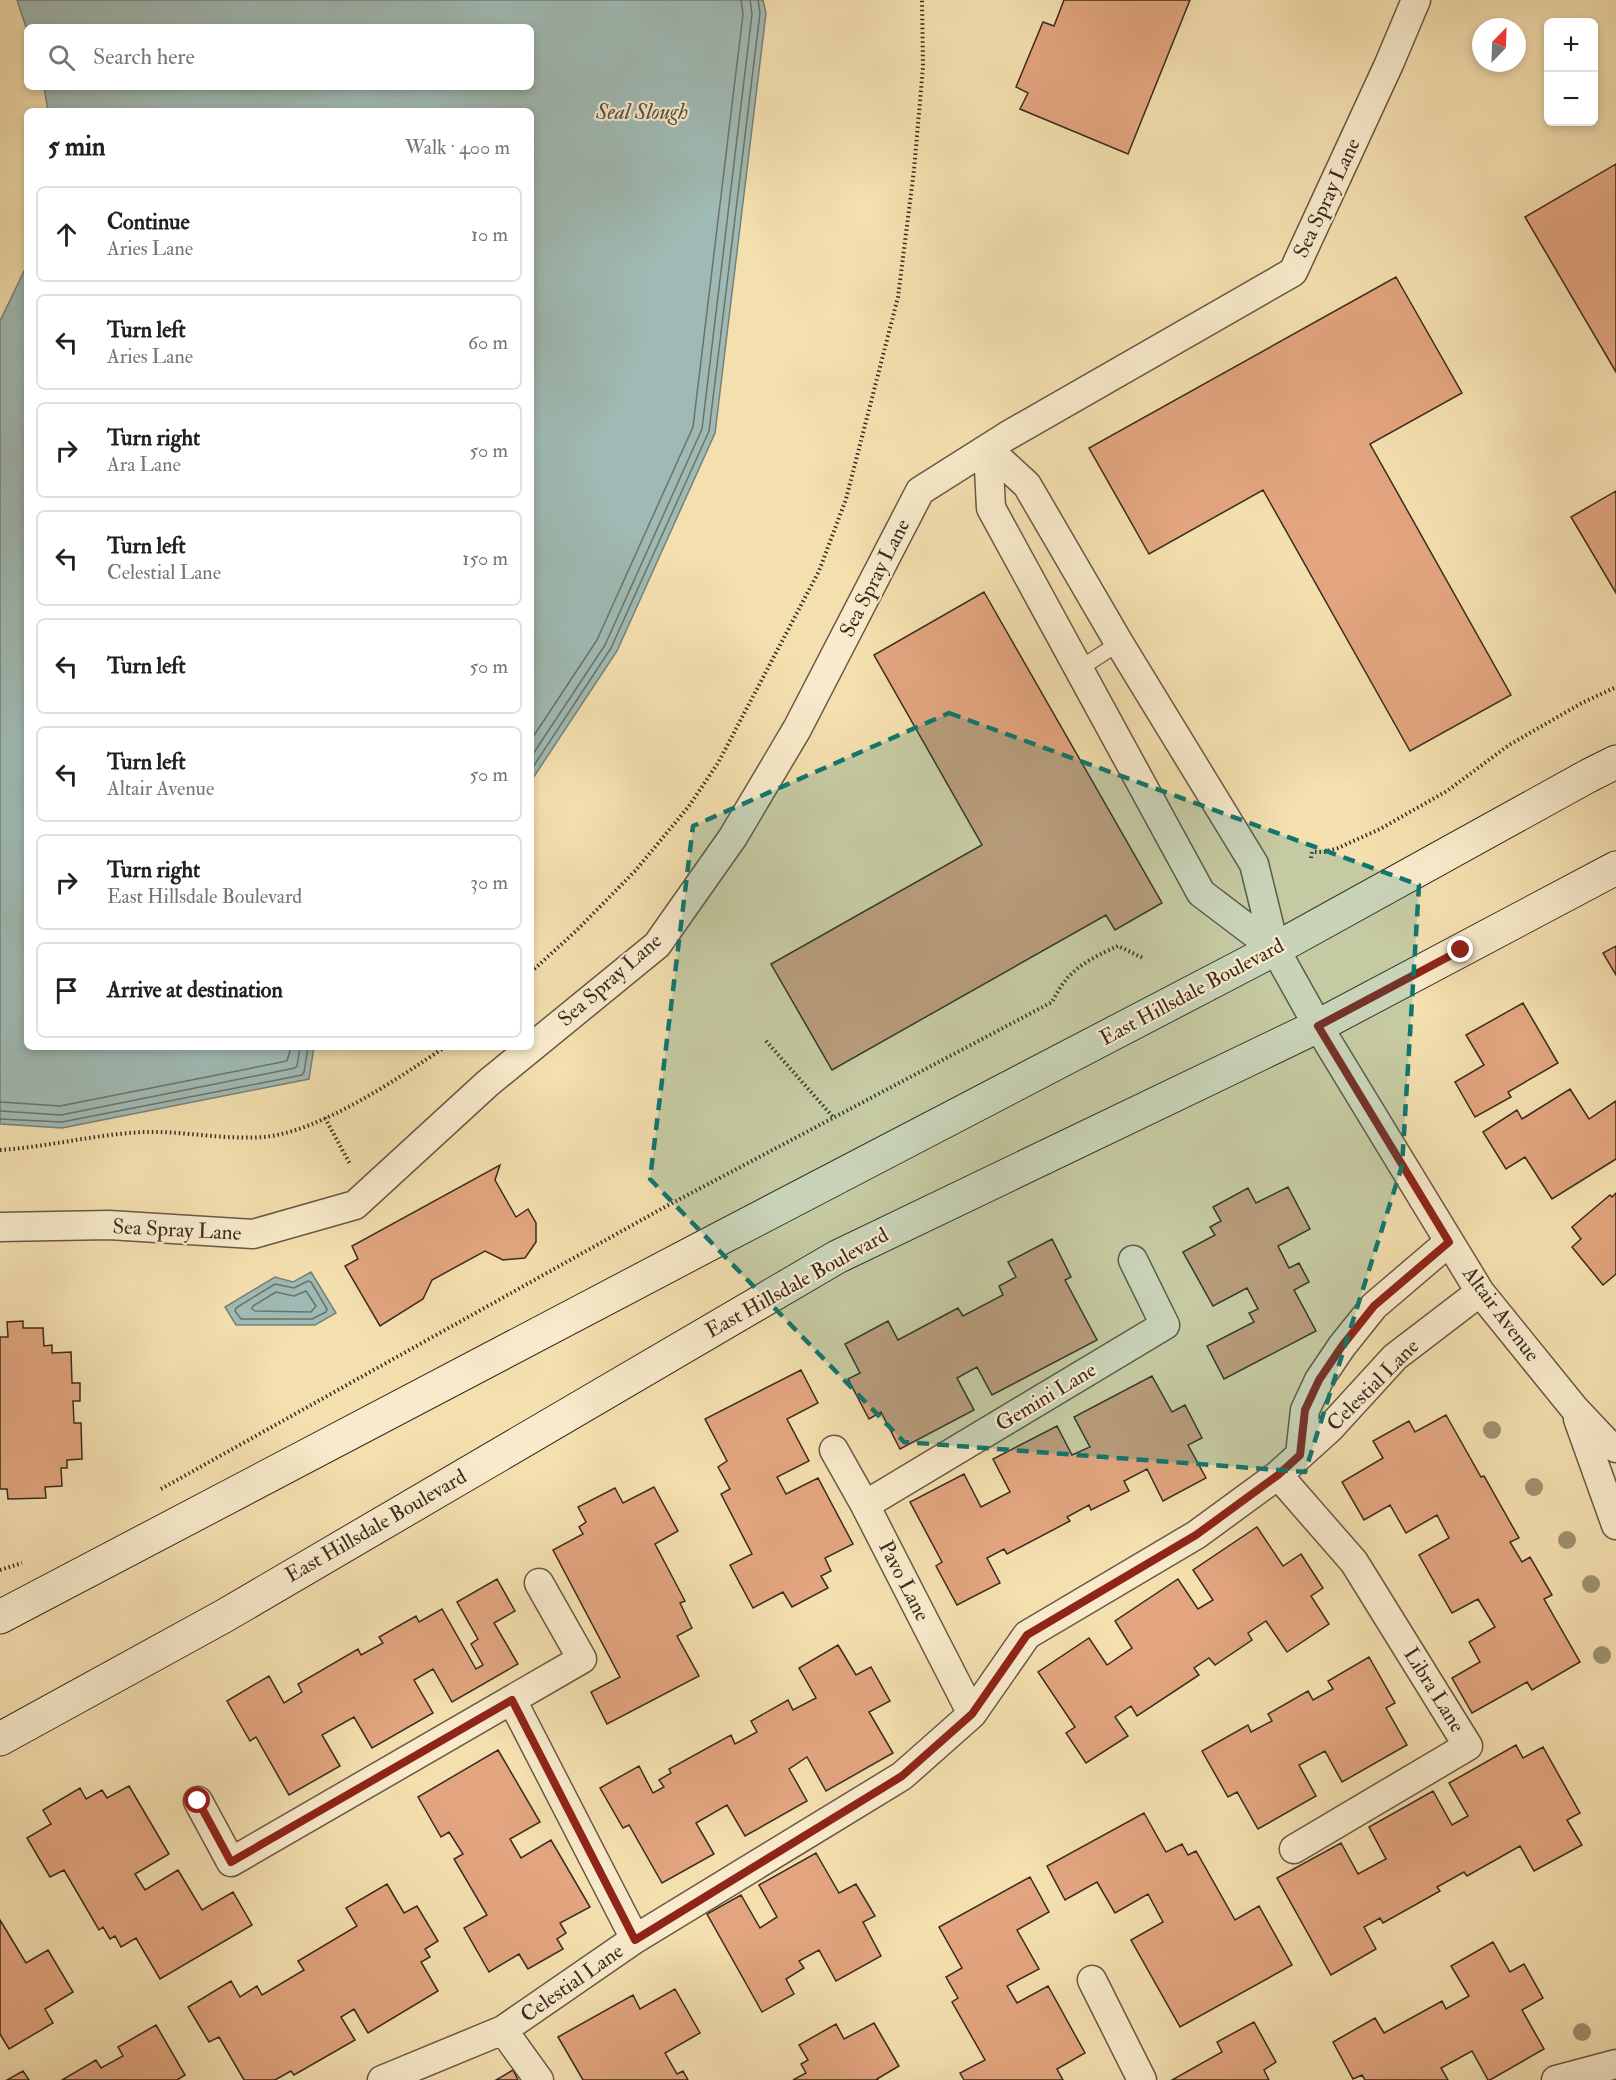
<!DOCTYPE html>
<html lang="en">
<head>
<meta charset="utf-8">
<style>
  :root { --surface:#fff; --page:#f6f6f6; --text:#202124; --muted:#757577; --line:#e0e0e0 }
  body { margin:0; font-family:"IM FELL Double Pica",serif; background:var(--page); color:var(--text) }
  .controls { position:absolute; right:18px; top:18px; display:grid; overflow:hidden; border-radius:9px; box-shadow:0 3px 9px #0003 }
  .controls button { width:54px; height:54px; display:grid; place-items:center; padding:0; border:0; border-bottom:2px solid var(--line); background:var(--surface); color:var(--text); font:30px sans-serif }
  .compass { position:absolute; left:1472px; top:18px; width:54px; height:54px; border-radius:50%; background:var(--surface); box-shadow:0 3px 9px #0003; rotate:23deg }
  .stop { position:absolute; width:18px; height:18px; margin:-14px; border:4px solid #8f2418; border-radius:50%; background:#fff }
  .stop.end { background:#8f2418; border-color:#fff; box-shadow:0 2px 6px #0008 }
  .list { margin:0; padding:0; list-style:none }
  h2 { display:flex; justify-content:space-between; align-items:center; height:78px; margin:0; padding:0 24px; font-size:26px }
  h2 small { font-size:20px; font-weight:400; color:var(--muted) }
  .list li { display:grid; grid-template-columns:39px 1fr auto; gap:18px; align-items:center; box-sizing:border-box; height:96px; margin:0 12px 12px; padding:0 12px; border:2px solid var(--line); border-radius:9px }
  .list b { display:block; font-size:22px; white-space:nowrap }
  .list p { margin:0; font-size:20px; white-space:nowrap; color:var(--muted) }
  .list em { font-size:20px; font-style:normal; color:var(--muted) }
  .icon { flex:none; width:33px; height:33px; fill:none; stroke:currentColor; stroke-width:2; stroke-linecap:round; stroke-linejoin:round }
  .map { position:relative; flex:none; width:1616px; height:2080px; overflow:hidden }
  .search { position:absolute; background:var(--surface); box-shadow:0 3px 9px #0003; left:24px; top:24px; width:510px; height:66px; display:flex; align-items:center; gap:15px; box-sizing:border-box; padding:0 21px; border-radius:9px; color:var(--muted); font-size:22px }
  .panel { position:absolute; background:var(--surface); box-shadow:0 3px 9px #0003; left:24px; top:108px; width:510px; height:942px; border-radius:9px }
  .map>svg:first-child { display:block }
</style>
</head>
<body>
<div class="map">
<svg width="1616" height="2080" viewBox="0 0 1616 2080">
  <rect width="100%" height="100%" fill="#f4dfaf"/>
  <filter id="stains"><feTurbulence type="fractalNoise" baseFrequency=".00333" numOctaves="4"/><feColorMatrix values="0 0 0 0 .2 0 0 0 0 .09 0 0 0 0 .02 0 0 0 .5 -.17"/></filter>
  <radialGradient id="worn" r=".72"><stop offset=".6" stop-color="#630" stop-opacity="0"/><stop offset="1" stop-color="#630" stop-opacity=".3"/></radialGradient>
  <!-- water -->
  <path fill="#9fbab4" stroke="#778179" stroke-width="1.5" d="M17 0H763L766 13 715 433 617 651 531 781V111H48L44 87H531V27H27V30Z
    M27 265V1047H314L309 1079 62 1128 0 1124V321Z
    M311 1272 336 1313 315 1325H236L225 1307 275 1277 293 1282Z"/>
  <g fill="none" stroke-linecap="round" stroke-linejoin="round">
    <!-- shore -->
    <path stroke="#6c726a" stroke-width="1.5" d="M531 740 597 640 693 427 743 14 741 0
      M531 757 605 645 702 429 752 14 750 0
      M531 770 611 648 709 431 760 13 758 0
      M0 1102 60 1106 287 1061 291 1047
      M0 1111 61 1115 295 1068 297 1066 300 1047
      M0 1119 62 1122 302 1075 304 1072 308 1047
      M308 1281 311 1282 327 1309 326 1312 312 1319H241L235 1311 236 1308 275 1284 294 1288Z
      M306 1291 316 1306 311 1312 255 1311 252 1309 253 1306 276 1292 294 1296Z"/>
  </g>
  <!-- building -->
  <path fill="#e2a57f" stroke="#3a2b20" stroke-width="1.5" d="M1064 0H1190L1128 154 1020 109 1028 93 1016 87 1043 22 1054 26Z
    M1616 164V372L1525 217Z
    M1396 277 1462 393 1370 444 1511 695 1410 751 1263 490 1149 554 1089 448Z
    M1616 491V593L1571 517Z
    M984 592 1162 903 1115 930 1106 915 832 1070 771 964 982 845 874 655Z
    M1616 946V975L1603 953Z
    M1523 1003 1558 1063 1508 1092 1511 1097 1475 1117 1455 1082 1484 1065 1466 1035Z
    M1570 1089 1589 1119 1616 1101V1159L1552 1199 1525 1157 1506 1169 1483 1132 1517 1110 1522 1119Z
    M500 1165 495 1180 516 1217 528 1209 536 1223V1242L525 1258 503 1260 485 1251 432 1280 423 1299 380 1326 345 1266 358 1259 352 1246Z
    M1288 1187 1310 1229 1278 1246 1289 1268 1299 1263 1309 1282 1294 1290 1316 1331 1224 1379 1207 1346 1254 1322 1249 1313 1258 1309 1247 1288 1213 1306 1183 1252 1215 1235 1210 1227 1221 1221 1213 1207 1248 1188 1256 1203Z
    M1616 1193V1274L1603 1285 1572 1247 1581 1239 1572 1227 1610 1195 1612 1197Z
    M1052 1239 1071 1277 1065 1280 1097 1340 992 1395 977 1367 957 1378 974 1410 900 1449 881 1412 869 1419 848 1379 860 1373 845 1344 888 1321 898 1340 958 1308 963 1316 1003 1295 999 1286 1016 1277 1008 1262Z
    M23 1321V1328H43L44 1346 52 1345V1353L71 1352 72 1383H80V1401H73L74 1423H81L82 1459 67 1460V1468H61L62 1486 45 1487 46 1498 8 1499 7 1489H0V1337H8L7 1322Z
    M801 1370 818 1403 787 1419 809 1461 777 1477 786 1494 818 1478 853 1544 825 1558 831 1571 821 1576 828 1588 792 1607 783 1592 753 1608 730 1565 752 1554 721 1494 730 1489 718 1467 727 1461 705 1419Z
    M1152 1376 1172 1412 1185 1405 1202 1438 1188 1445 1206 1478 1163 1501 1147 1469 1124 1481 1129 1491 1091 1510 1089 1505 1067 1517 1070 1521 1007 1554 1004 1549 987 1558 1000 1583 957 1605 936 1566 942 1562 910 1502 964 1474 981 1507 1010 1492 993 1459 1057 1426 1072 1455 1090 1447 1074 1417Z
    M1446 1415 1481 1477 1484 1476 1519 1538 1510 1542 1522 1562 1530 1557 1552 1595 1544 1599 1580 1662 1532 1690 1527 1682 1472 1713 1452 1678 1480 1662 1469 1642 1495 1627 1478 1599 1452 1613 1419 1555 1449 1538 1437 1515 1406 1533 1390 1505 1364 1520 1342 1482 1383 1458 1373 1441 1409 1421 1415 1432Z
    M654 1487 678 1531 655 1544 685 1601 680 1603 692 1628 677 1636 699 1676 607 1724 591 1692 620 1677 553 1550 583 1534 579 1527 586 1522 578 1507 615 1488 623 1503Z
    M1257 1527 1283 1566 1301 1554 1323 1588 1311 1596 1329 1624 1287 1652 1266 1621 1248 1633 1252 1640 1215 1665 1209 1658 1194 1668 1199 1675 1137 1716 1131 1706 1115 1717 1128 1736 1086 1763 1066 1733 1075 1727 1038 1672 1089 1638 1107 1665 1132 1648 1115 1621 1178 1579 1198 1609 1213 1600 1193 1570Z
    M497 1579 515 1611 494 1623 518 1664 452 1702 433 1669 414 1680 433 1713 372 1748 354 1717 322 1735 340 1766 289 1795 256 1737 250 1741 227 1701 269 1676 284 1703 302 1692 298 1684 358 1649 361 1655 383 1643 379 1637 416 1616 419 1622 442 1609 476 1669 483 1665 471 1644 478 1639 457 1602Z
    M838 1645 856 1675 871 1667 890 1701 869 1712 893 1753 826 1791 807 1757 789 1769 807 1801 745 1836 727 1805 696 1823 714 1854 662 1883 629 1825 623 1828 600 1788 639 1766 653 1793 664 1787 659 1780 671 1773 669 1769 731 1735 735 1744 757 1732 751 1721 788 1700 793 1710 816 1698 799 1668Z
    M1369 1657 1395 1703 1386 1708 1407 1745 1342 1782 1325 1751 1299 1765 1316 1796 1258 1829 1237 1792 1228 1797 1202 1751 1248 1725 1251 1732 1272 1721 1268 1714 1308 1691 1313 1700 1333 1689 1328 1681Z
    M1516 1745 1523 1758 1543 1747 1580 1813 1567 1820 1582 1845 1534 1871 1520 1846 1467 1876 1464 1872 1437 1887 1440 1891 1383 1923 1380 1918 1364 1927 1376 1949 1331 1975 1277 1878 1341 1843 1358 1874 1386 1859 1369 1827 1433 1791 1452 1825 1468 1816 1449 1783Z
    M498 1750 540 1822 510 1839 521 1858 551 1840 590 1907 560 1923 566 1933 557 1939 563 1949 528 1969 519 1954 489 1972 464 1928 487 1915 454 1859 463 1854 449 1832 441 1837 418 1797Z
    M129 1786 169 1854 135 1874 145 1890 178 1870 202 1910 233 1892 252 1925 160 1979 136 1938 121 1947 115 1936 110 1939 103 1927 99 1930 64 1870 50 1877 27 1838 51 1824 43 1810 80 1788 86 1799 102 1790 107 1798Z
    M1144 1813 1166 1852 1182 1844 1188 1855 1196 1851 1235 1920 1259 1906 1292 1965 1180 2027 1131 1940 1163 1922 1148 1894 1115 1913 1097 1882 1065 1900 1047 1866Z
    M816 1853 839 1893 856 1884 875 1916 863 1922 881 1956 836 1981 819 1950 799 1961 804 1968 786 1979 794 1994 762 2012 707 1914 741 1895 760 1928 777 1917 759 1885Z
    M1030 1877 1049 1912 1017 1930 1039 1969 1007 1986 1017 2003 1048 1986 1085 2053 1057 2069 1063 2080H964L960 2073 985 2060 952 2002 958 1998 946 1977 962 1968 939 1927Z
    M387 1884 404 1913 417 1906 438 1941 425 1949 430 1957 421 1962 438 1991 368 2033 354 2009 341 2017 355 2040 294 2075 291 2071 275 2080H244L219 2037 209 2042 188 2007 231 1981 240 1997 257 1986 262 1995 304 1970 298 1961 357 1926 346 1908Z
    M0 1920 26 1963 48 1950 73 1992 45 2009 53 2023 9 2049 0 2034Z
    M1493 1942 1510 1972 1524 1964 1543 1998 1522 2010 1544 2049 1490 2080H1488L1472 2051 1441 2068 1448 2080H1365L1362 2075 1353 2079 1333 2042 1375 2018 1384 2033 1442 2001 1446 2009 1469 1996 1451 1966Z
    M675 1989 700 2033 665 2053 677 2074 683 2071 688 2080H583L558 2037 633 1995 640 2009Z
    M1254 2022 1276 2062 1264 2070 1269 2080H1172L1222 2052 1217 2042Z
    M874 2023 899 2066 877 2079 878 2080H793L806 2073 801 2064 808 2060 799 2045 836 2024 844 2039Z
    M156 2025 185 2075 177 2080H62L96 2060 101 2068 123 2056 118 2047Z
    M513 2070 518 2080H496Z
    M23 2071 29 2080H7Z"/>
  <g fill="none" stroke-linecap="round" stroke-linejoin="round">
    <!-- lane casing -->
    <g stroke="#685844" stroke-width="17">
      <path id="lane" d="M1079 669 1119 643"/>
    </g>
    <!-- street casing -->
    <g stroke="#685844" stroke-width="31">
      <path id="street" d="M988 449 1027 485 1119 643 1254 864 1275 949 1318 1026 1480 1292 1574 1408 1606 1442 1616 1448
        M988 449 991 508 1201 893 1275 949
        M0 1227 109 1225 253 1234 355 1205 488 1083 657 945 733 837 797 729 920 491 1007 436 1293 272 1389 64 1416 0
        M1578 1419 1616 1525
        M834 1450 865 1505 972 1714
        M1300 1455 1305 1410 1319 1380 1342 1346 1374 1306 1449 1242
        M1278 1475 1354 1562 1468 1746 1294 1849
        M865 1505 1165 1325 1133 1260
        M512 1700 635 1939
        M198 1801 231 1862 582 1659 539 1583
        M1092 1980 1142 2080
        M503 2030 539 2080
        M382 2080 503 2030 635 1939 902 1776 972 1714 1027 1635 1196 1535 1278 1475 1330 1428 1395 1357 1480 1292
        M1556 2080 1616 2064"/>
    </g>
    <!-- secondary casing -->
    <g stroke="#3a2b20" stroke-width="35">
      <path id="secondary" d="M0 1617 719 1239 1275 949 1588 776 1616 762
        M0 1739 224 1616 837 1257 1318 1026 1616 868"/>
    </g>
    <!-- path -->
    <path stroke="#3a2b20" stroke-width="4" stroke-dasharray="1.5 3" stroke-linecap="butt" d="M1311 858 1312 852H1324L1338 848 1380 829 1447 791 1509 745 1582 703 1616 687
      M531 972 576 931 636 870 689 806 718 763 819 571 846 499 898 297 914 170 923 67 922 0
      M766 1041 833 1117
      M325 1118 350 1164
      M0 1150C48 1147 96 1134 145 1132 184 1131 224 1140 263 1137 320 1132 397 1079 445 1047
      M161 1489 663 1208 1052 1002C1056 995 1060 987 1065 981 1077 965 1100 954 1118 946L1143 958
      M0 1570 22 1563"/>
    <!-- lane -->
    <use href="#lane" stroke="#f8eacb" stroke-width="15"/>
    <!-- street -->
    <use href="#street" stroke="#f8eacb" stroke-width="28"/>
    <!-- secondary -->
    <use href="#secondary" stroke="#f8eacb" stroke-width="33"/>
  </g>
  <!-- trees -->
  <g fill="#9f916f">
    <circle cx="1492" cy="1430" r="9"/>
    <circle cx="1534" cy="1487" r="9"/>
    <circle cx="1567" cy="1540" r="9"/>
    <circle cx="1591" cy="1584" r="9"/>
    <circle cx="1602" cy="1655" r="9"/>
    <circle cx="1582" cy="2032" r="9"/>
  </g>
  <g fill="none" stroke-linecap="round" stroke-linejoin="round">
    <!-- route -->
    <path stroke="#8f2418" stroke-width="8" d="M198 1801 231 1862 512 1700 635 1940 902 1776 972 1714 1027 1635 1196 1535 1278 1475 1300 1455 1305 1410 1319 1380 1342 1346 1374 1306 1449 1242 1318 1026 1461 950"/>
  </g>
  <!-- marked area -->
  <path fill="#0f766e" fill-opacity="0.2" stroke="#0f766e" stroke-width="4.5" stroke-dasharray="12 8" stroke-linejoin="round" d="M949 713 1419 885 1402 1166 1305 1472 904 1442 650 1179 693 826Z"/>
  <g text-anchor="middle" dominant-baseline="central" stroke-width="4.5" stroke-linejoin="round" paint-order="stroke">
    <!-- street labels -->
    <g font-size="21" fill="#3a2b20" stroke="#f8eacb">
      <text transform="translate(1327 198) rotate(-65)">Sea Spray Lane</text>
      <text transform="translate(875 578) rotate(-63)">Sea Spray Lane</text>
      <text transform="translate(610 980) rotate(-41)">Sea Spray Lane</text>
      <text transform="translate(1192 992) rotate(-28)">East Hillsdale Boulevard</text>
      <text transform="translate(177 1230) rotate(3)">Sea Spray Lane</text>
      <text transform="translate(797 1283) rotate(-29)">East Hillsdale Boulevard</text>
      <text transform="translate(1501 1314) rotate(53)">Altair Avenue</text>
      <text transform="translate(1373 1385) rotate(-45)">Celestial Lane</text>
      <text transform="translate(1046 1397) rotate(-31)">Gemini Lane</text>
      <text transform="translate(376 1526) rotate(-30)">East Hillsdale Boulevard</text>
      <text transform="translate(904 1581) rotate(63)">Pavo Lane</text>
      <text transform="translate(1434 1690) rotate(58)">Libra Lane</text>
      <text transform="translate(572 1983) rotate(-35)">Celestial Lane</text>
    </g>
    <!-- water labels -->
    <g font-size="22" font-style="italic" fill="#534f45" stroke="#f8eacb">
      <text x="642" y="112">Seal Slough</text>
    </g>
  </g>
  <rect width="100%" height="100%" filter="url(#stains)"/>
  <rect width="100%" height="100%" fill="url(#worn)"/>
</svg>
<div class="controls">
<button>+</button>
<button>−</button>
</div>
<svg class="compass" viewBox="-18 -18 36 36"><path d="M0-13l5 13h-10z" fill="#e53935"/><path d="M0 13l5-13h-10z" fill="#757577"/></svg>
<div class="stop" style="left:198px;top:1801px"></div>
<div class="stop end" style="left:1461px;top:950px"></div>
<div class="search"><svg class="icon" aria-label="search" viewBox="0 0 24 24"><circle cx="10" cy="10" r="6"/><path d="M15 15l6 6"/></svg>Search here</div>
<section class="panel">
<h2>5 min<small>Walk · 400 m</small></h2>
<ul class="list">
<li><svg class="icon" aria-label="ahead" viewBox="0 0 24 24"><path d="M12 20V5M6 11l6-6 6 6"/></svg><div><b>Continue</b><p>Aries Lane</p></div><em>10 m</em></li>
<li><svg class="icon" aria-label="left" viewBox="0 0 24 24"><path d="M17 20v-9H6M10 6l-5 5 5 5"/></svg><div><b>Turn left</b><p>Aries Lane</p></div><em>60 m</em></li>
<li><svg class="icon" aria-label="right" viewBox="0 0 24 24"><path d="M7 20v-9h11M14 6l5 5-5 5"/></svg><div><b>Turn right</b><p>Ara Lane</p></div><em>50 m</em></li>
<li><svg class="icon" aria-label="left" viewBox="0 0 24 24"><path d="M17 20v-9H6M10 6l-5 5 5 5"/></svg><div><b>Turn left</b><p>Celestial Lane</p></div><em>150 m</em></li>
<li><svg class="icon" aria-label="left" viewBox="0 0 24 24"><path d="M17 20v-9H6M10 6l-5 5 5 5"/></svg><div><b>Turn left</b></div><em>50 m</em></li>
<li><svg class="icon" aria-label="left" viewBox="0 0 24 24"><path d="M17 20v-9H6M10 6l-5 5 5 5"/></svg><div><b>Turn left</b><p>Altair Avenue</p></div><em>50 m</em></li>
<li><svg class="icon" aria-label="right" viewBox="0 0 24 24"><path d="M7 20v-9h11M14 6l5 5-5 5"/></svg><div><b>Turn right</b><p>East Hillsdale Boulevard</p></div><em>30 m</em></li>
<li><svg class="icon" aria-label="arrive" viewBox="0 0 24 24"><path d="M6 21V4h12l-3 4 3 4H6"/></svg><div><b>Arrive at destination</b></div></li>
</ul>
</section>
</div>
</body>
</html>
